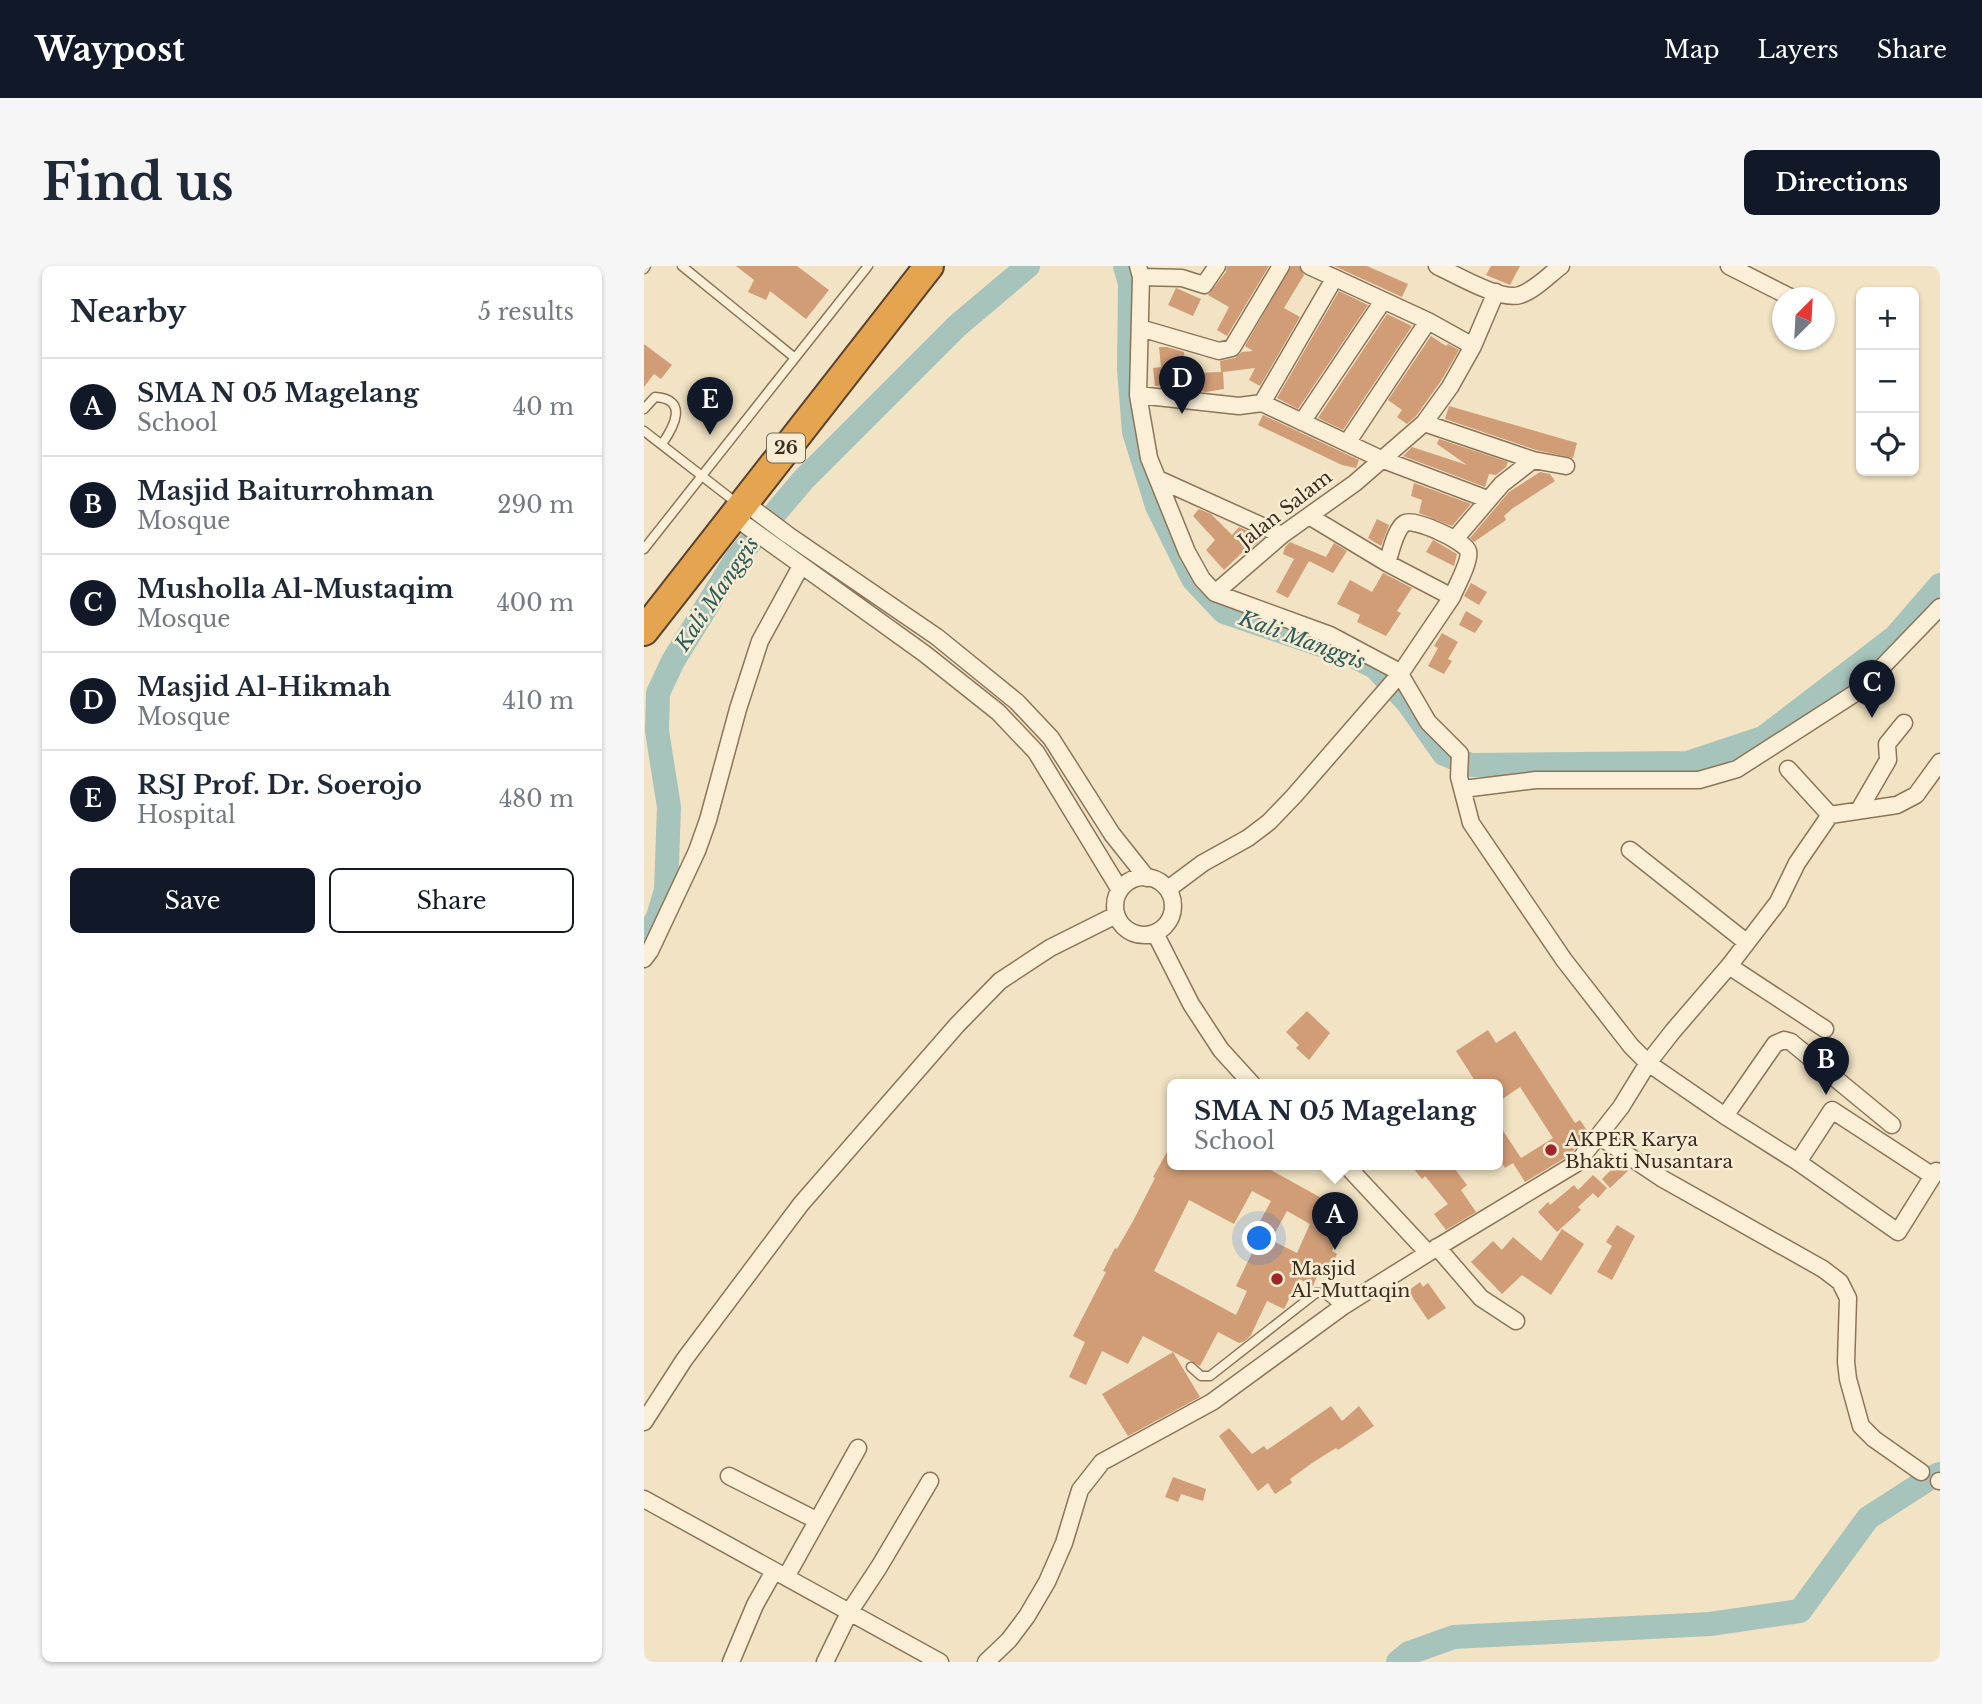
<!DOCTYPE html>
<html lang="en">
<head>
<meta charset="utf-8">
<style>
  :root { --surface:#fff; --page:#f6f6f7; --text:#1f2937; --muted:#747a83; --line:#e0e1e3; --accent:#111827 }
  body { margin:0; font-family:"Libre Baskerville",serif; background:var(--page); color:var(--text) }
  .controls { position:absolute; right:21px; top:21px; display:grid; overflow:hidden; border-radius:10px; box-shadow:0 2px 5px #0004 }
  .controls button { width:63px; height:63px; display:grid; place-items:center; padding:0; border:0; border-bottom:2px solid var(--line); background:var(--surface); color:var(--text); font:35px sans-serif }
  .compass { position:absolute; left:1128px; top:21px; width:63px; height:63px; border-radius:50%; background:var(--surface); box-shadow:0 2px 5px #0004; rotate:24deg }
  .you { position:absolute; left:616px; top:973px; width:24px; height:24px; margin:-18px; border:5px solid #fff; border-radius:50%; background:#1a73e8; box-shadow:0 0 0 10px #1a73e833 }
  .badge { display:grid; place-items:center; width:46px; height:46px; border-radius:50%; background:var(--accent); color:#fff; font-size:23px; font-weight:700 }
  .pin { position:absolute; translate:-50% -58px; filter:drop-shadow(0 2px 4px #0008) }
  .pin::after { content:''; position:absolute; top:37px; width:24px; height:21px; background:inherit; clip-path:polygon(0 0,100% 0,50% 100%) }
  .popup { position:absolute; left:523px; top:813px; width:336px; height:91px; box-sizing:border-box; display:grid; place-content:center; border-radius:10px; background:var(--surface); filter:drop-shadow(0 2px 5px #0005); font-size:23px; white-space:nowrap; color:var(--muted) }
  .popup b { font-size:26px; color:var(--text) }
  .popup::after { content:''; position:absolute; left:50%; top:100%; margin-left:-14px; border:14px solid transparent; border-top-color:var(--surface) }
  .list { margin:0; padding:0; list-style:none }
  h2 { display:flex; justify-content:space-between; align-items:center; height:91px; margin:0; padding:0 28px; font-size:30px }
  h2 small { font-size:23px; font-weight:400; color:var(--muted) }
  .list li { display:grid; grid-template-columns:46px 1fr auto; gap:21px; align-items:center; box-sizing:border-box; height:98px; padding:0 28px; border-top:2px solid var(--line) }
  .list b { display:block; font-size:26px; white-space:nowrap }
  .list p { margin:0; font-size:23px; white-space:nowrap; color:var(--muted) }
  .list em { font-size:23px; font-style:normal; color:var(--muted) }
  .actions { display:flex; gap:14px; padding:21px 28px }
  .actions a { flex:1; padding:16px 0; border:2px solid var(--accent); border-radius:10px; text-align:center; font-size:24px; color:var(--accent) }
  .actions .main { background:var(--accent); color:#fff }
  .icon { flex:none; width:38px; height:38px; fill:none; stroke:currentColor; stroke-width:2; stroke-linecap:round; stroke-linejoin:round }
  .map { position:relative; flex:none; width:1296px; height:1396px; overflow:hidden; border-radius:10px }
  header { display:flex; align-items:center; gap:42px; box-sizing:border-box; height:98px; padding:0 35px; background:var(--accent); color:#fff }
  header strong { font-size:33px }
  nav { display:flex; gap:38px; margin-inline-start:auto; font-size:24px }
  .intro { display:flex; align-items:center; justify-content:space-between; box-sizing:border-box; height:168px; padding:0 42px }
  h1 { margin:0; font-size:49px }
  .button { padding:18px 32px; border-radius:10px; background:var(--accent); color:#fff; font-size:24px; font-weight:700 }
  main { display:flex; gap:42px; padding:0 42px }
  aside { flex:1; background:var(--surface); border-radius:10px; box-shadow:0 2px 5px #0004 }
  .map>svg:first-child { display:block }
</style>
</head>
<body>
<header>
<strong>Waypost</strong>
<nav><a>Map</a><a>Layers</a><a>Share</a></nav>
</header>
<div class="intro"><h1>Find us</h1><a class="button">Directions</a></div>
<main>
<aside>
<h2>Nearby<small>5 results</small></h2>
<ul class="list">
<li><span class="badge">A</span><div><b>SMA N 05 Magelang</b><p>School</p></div><em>40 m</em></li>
<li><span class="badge">B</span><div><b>Masjid Baiturrohman</b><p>Mosque</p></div><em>290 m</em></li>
<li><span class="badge">C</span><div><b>Musholla Al-Mustaqim</b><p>Mosque</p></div><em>400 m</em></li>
<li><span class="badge">D</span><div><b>Masjid Al-Hikmah</b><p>Mosque</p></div><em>410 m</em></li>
<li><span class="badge">E</span><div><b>RSJ Prof. Dr. Soerojo</b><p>Hospital</p></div><em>480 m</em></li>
</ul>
<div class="actions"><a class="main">Save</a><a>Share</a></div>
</aside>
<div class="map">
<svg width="1296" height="1396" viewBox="0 0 1296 1396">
  <rect width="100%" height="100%" fill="#f1e3c3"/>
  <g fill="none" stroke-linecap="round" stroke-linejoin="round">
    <!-- river -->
    <path stroke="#a6c4bb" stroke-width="24" d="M481 0 486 18 485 103 490 166 513 240 549 313 580 346 709 390 731 401 765 438 800 488 827 499 1044 497 1119 472 1251 371 1296 319
      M0 676 14 651 22 624 25 541 13 465 14 427 29 395 92 293 160 213 313 60 384 0
      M754 1396 765 1387 810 1371 1066 1358 1156 1345 1224 1252 1286 1212 1296 1208"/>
  </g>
  <!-- building -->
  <path fill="#d19d77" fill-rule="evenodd" d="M92 0H153L185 24 162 53 126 25 122 34 104 26 110 14Z
    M583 0H625L583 70 573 64 585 41 564 29 582 6Z
    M647 0H655L660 9 640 42 656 51 616 120 605 114 611 102 579 106 580 123 562 126 557 125V123L529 122V119L511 120 509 102 517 101 515 81H523L540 86 542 105 551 104V107L577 106 576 95 591 92 598 86 609 85 601 80Z
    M690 0H723L764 18 758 31Z
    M847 0H876L866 19 842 9Z
    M532 22 557 33 549 50 524 39Z
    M695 25 724 39 654 143 633 132Z
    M743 48 768 60 699 164 674 152Z
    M787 70 802 80 804 78 815 84 797 115 772 150 763 158 753 151 758 144 744 134Z
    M0 78 28 99 17 113 10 108 0 121Z
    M805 140 933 177 929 192 892 184 801 153Z
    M619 149 715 194 712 202 698 199 614 159Z
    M795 173 864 196 862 201 852 209 845 208 841 221 759 190 768 181 823 199 793 178Z
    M896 206 906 208 911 215 869 242 860 250 862 254 830 276 826 272 865 226Z
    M770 217 827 238 808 260 775 247 778 234 767 230Z
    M555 243 567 248 588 269 595 261 619 272 609 280 607 278 580 304 562 284 571 274 549 250Z
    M733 253 745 259 737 280 724 272Z
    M789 274 813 288 810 300 782 286Z
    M646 276 682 291 690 277 703 285 689 307 665 295 644 332 632 326 650 293 639 288 641 281Z
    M739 307 768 322 753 345 757 347 742 370 713 356 716 349 693 338 706 314 728 326Z
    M827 317 843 326 835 339 820 330Z
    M822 345 839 355 831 367 815 359Z
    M798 367 814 376 804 393 808 395 800 408 784 400 794 382 790 380Z
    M663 745 686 767 665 794 652 782 655 779 642 766Z
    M844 764 852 777 871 765 931 857 936 854 944 866 926 889 881 916 869 897 909 872 876 821 854 836V818H833L812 785Z
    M854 857 877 892 861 902 854 891Z
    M528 877V898H616L708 949 688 985 693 988 682 1012 674 1008 669 1020 655 1013 640 1043 623 1035 607 1069 601 1075 595 1077 574 1066 556 1100 499 1070 484 1098 458 1085 442 1119 425 1111 441 1076 429 1070 462 1006 459 1005 471 982 473 983 489 955 511 912 509 911ZM608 925 627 935 614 959 620 962 592 1020 603 1025 592 1049 510 1005 545 934 590 958ZM643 945 666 958 653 987 627 974Z
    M975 896 985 904 966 922 958 913Z
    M766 898H807L823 919 817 924 832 946 802 964 790 948 804 938 781 910 778 913Z
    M949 909 963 922 954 932 949 927 934 941 937 944 913 966 894 946 904 936 906 939 930 919 934 924Z
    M973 959 991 970 968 1014 953 1006 968 980 962 976Z
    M918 963 940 978 907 1029 878 1009 858 1028 827 996 849 975 858 984 869 971 897 995Z
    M776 1016 779 1021 784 1017 802 1042 784 1054 764 1025Z
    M529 1086 556 1131 484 1170 458 1128Z
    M687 1140 698 1155 715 1140 730 1160 694 1184 692 1182 671 1195 646 1213 648 1217 631 1228 624 1217 614 1225 575 1170 585 1162 608 1188 620 1180 623 1184Z
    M529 1211 562 1223 559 1235 537 1228 534 1236 521 1231Z"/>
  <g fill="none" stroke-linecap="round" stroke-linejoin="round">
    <!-- lane casing -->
    <g stroke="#8d7459" stroke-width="11">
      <path id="lane" d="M38 0 151 92 224 0
        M0 3 2 0
        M0 143 11 131C45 133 30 161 18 178
        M0 165 94 238
        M0 283 151 92
        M547 1101 557 1110H566L672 1027H680L698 1041"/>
    </g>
    <!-- street casing -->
    <g stroke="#8d7459" stroke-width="19">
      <path id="street" d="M494 0 497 11 494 129 505 192 543 286 558 313 571 327 686 369 748 402 756 408 784 456 816 488 815 511 827 557 920 694 987 780 1004 797 1081 850 1154 896 1254 966 1292 905
        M793 0C813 9 856 35 876 29 891 24 905 9 917 0
        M1085 0 1148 32
        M497 11 538 12 560 19 573 0
        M496 62 575 85 588 82 637 0
        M829 80 852 26
        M494 129 595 140 618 137 737 193 843 233
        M618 137 690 13
        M658 156 739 35
        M780 157 889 194 922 200
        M703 177 784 55
        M514 213 638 269
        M100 236 144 269 293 371 373 436 407 472 468 568 503 612
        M89 250 281 388 354 446 392 486 476 624
        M811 273 858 218 889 194
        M743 297C747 286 751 263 761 257 770 252 821 275 824 285 827 294 812 321 808 331
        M571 327 638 269 711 217 780 157 806 121 829 80 784 55 665 0
        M1144 503 1186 549
        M819 523 892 514H1055L1093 503 1216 424 1296 341
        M1215 544 1244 494 1243 478 1260 457
        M986 584 1102 676
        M471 640a29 29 0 1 1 58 0a29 29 0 1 1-58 0Z
        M524 623 559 597 604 572 625 556 650 530 756 408 808 331 743 297 665 250
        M511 667 547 738 577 784 608 818
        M0 693 6 685 53 585 64 554 94 443 116 375 157 300
        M1085 700 1181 763
        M1081 850 1131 778 1140 774 1147 776 1248 859
        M955 870 1019 913 1179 1003 1196 1016 1204 1032 1202 1096 1204 1113 1217 1160 1230 1173 1277 1206
        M1154 896 1188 844 1289 910
        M793 981 837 1032 872 1055
        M784 987 933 897 977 841 1004 797 1029 765 1085 700 1134 636 1153 597 1186 549 1253 539 1272 529 1296 496
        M0 1156 40 1094 157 938 313 759 356 715 406 682 472 649
        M85 1210 172 1254
        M1295 1215H1296
        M0 1233 296 1396
        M142 1311 214 1182
        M87 1396 111 1339 130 1305
        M181 1396 206 1345 235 1301 286 1215
        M342 1396 365 1374 383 1350 403 1316 420 1277 436 1224 458 1196 568 1136 698 1041 784 987 701 898"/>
    </g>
    <!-- highway casing -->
    <g stroke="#5a422d" stroke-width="32">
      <path id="highway" d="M0 365 285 0"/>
    </g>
    <!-- lane -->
    <use href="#lane" stroke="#fbf0d7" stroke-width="8"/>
    <!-- street -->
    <use href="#street" stroke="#fbf0d7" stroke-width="16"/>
    <!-- highway -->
    <use href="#highway" stroke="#e5a44f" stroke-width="28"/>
  </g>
  <!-- markers -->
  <g fill="#a02525" stroke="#f8edd4" stroke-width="2.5">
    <circle cx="907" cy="884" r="7"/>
    <circle cx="633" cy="1013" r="7"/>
  </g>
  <g text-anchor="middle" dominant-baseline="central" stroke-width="5" stroke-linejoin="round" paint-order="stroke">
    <!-- shield labels -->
    <rect fill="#f8edd4" stroke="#746655" stroke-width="2" x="123" y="167.5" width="38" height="29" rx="5"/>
    <g font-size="18" font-weight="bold" fill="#3c2c1e">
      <text x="142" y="182">26</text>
    </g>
    <!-- street labels -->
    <g font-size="19" fill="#3c2c1e" stroke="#f8edd4">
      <text transform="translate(641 243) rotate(-38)">Jalan Salam</text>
    </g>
    <!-- poi labels -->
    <g font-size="19" fill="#3c2c1e" stroke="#f8edd4" text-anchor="start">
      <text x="921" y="873">AKPER Karya<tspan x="921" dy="22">Bhakti Nusantara</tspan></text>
      <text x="647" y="1002">Masjid<tspan x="647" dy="22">Al-Muttaqin</tspan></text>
    </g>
    <!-- water labels -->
    <g font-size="21" font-style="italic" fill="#2c5c59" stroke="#f8edd4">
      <text transform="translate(73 328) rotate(-56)">Kali Manggis</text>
      <text transform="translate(658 374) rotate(20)">Kali Manggis</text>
    </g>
  </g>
</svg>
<div class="controls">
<button>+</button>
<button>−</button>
<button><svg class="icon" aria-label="locate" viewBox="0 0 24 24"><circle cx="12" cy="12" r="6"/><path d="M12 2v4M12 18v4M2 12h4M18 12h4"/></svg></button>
</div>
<svg class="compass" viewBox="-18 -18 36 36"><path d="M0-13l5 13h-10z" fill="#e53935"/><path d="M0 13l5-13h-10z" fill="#747a83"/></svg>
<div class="you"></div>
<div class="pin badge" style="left:691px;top:984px">A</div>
<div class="popup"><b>SMA N 05 Magelang</b>School</div>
<div class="pin badge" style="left:1182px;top:829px">B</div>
<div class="pin badge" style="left:1228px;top:452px">C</div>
<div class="pin badge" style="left:538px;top:148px">D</div>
<div class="pin badge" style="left:66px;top:169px">E</div>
</div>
</main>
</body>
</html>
